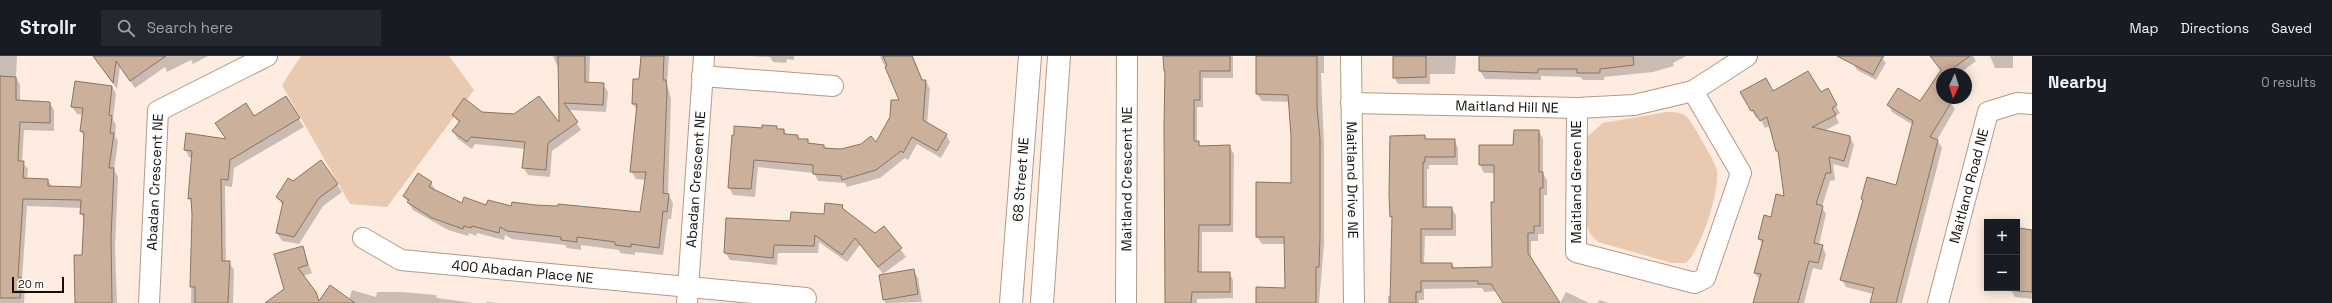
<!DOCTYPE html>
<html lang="en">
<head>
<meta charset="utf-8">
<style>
  :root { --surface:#171b24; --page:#242831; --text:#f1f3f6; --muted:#9ea1a6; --line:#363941 }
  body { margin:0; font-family:"Space Grotesk",sans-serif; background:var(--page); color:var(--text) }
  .controls { position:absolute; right:12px; bottom:12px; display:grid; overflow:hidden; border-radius:0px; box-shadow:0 2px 10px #0003 }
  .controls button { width:36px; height:36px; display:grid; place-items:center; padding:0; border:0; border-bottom:1px solid var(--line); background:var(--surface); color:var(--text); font:20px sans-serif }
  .compass { position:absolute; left:1936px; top:12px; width:36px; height:36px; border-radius:50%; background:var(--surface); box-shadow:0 2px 10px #0003; rotate:184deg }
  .scale { position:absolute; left:12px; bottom:10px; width:52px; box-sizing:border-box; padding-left:4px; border:2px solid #160e06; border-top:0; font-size:11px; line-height:14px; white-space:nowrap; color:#160e06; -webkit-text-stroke:3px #fdfdfd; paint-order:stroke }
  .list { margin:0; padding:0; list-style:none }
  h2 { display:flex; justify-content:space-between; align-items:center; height:52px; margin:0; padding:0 16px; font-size:17px }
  h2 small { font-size:13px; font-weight:400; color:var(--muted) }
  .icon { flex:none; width:22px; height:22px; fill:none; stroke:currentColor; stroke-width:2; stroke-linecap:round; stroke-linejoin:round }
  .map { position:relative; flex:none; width:2032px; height:247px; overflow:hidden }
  header { display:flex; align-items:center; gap:24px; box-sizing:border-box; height:56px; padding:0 20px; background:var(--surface); border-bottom:1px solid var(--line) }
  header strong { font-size:19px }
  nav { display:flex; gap:22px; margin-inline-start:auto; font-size:14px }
  .search { width:280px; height:36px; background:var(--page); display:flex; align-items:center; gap:10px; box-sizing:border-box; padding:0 14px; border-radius:0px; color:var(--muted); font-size:15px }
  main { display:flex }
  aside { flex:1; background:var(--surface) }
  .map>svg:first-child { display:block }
</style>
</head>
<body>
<header>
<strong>Strollr</strong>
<div class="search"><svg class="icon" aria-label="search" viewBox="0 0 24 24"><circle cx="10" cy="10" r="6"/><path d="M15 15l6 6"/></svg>Search here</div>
<nav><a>Map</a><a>Directions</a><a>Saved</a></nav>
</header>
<main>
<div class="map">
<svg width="2032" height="247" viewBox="0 0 2032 247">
  <rect width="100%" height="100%" fill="#fdecdf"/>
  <!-- green -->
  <path fill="#e9c9af" d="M301 0H449L474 34 387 151 350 148 282 29Z
    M1667 56C1675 56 1681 56 1687 61 1692 66 1716 108 1717 114 1720 135 1701 194 1686 207H1672L1598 186 1590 178 1586 167 1587 81 1603 67Z"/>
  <!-- shadow -->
  <path fill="#0003" d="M0 0H17L16 21 20 29V45L50 47 54 54V75L24 74 22 106 28 113 27 123 48 124 52 131 82 132 85 82 81 75 83 59 77 58 72 51 112 30 116 38 113 63 116 69 115 80 118 86 114 114 118 121 115 191 117 247H75L83 200 84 163 81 158 82 152 27 150 22 224 25 230 24 247H0Z
    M93 0H208L193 8 191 4 167 16 165 11 135 32 120 11 117 33Z
    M553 0H590L589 27 603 28 608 36 606 56 568 54 581 74 552 95 550 121 528 119 523 111 525 93 475 88 472 93 458 83 453 75 459 67 453 59 482 57 560 69 559 14Z
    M642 0H669L667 28 671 43 668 138 673 147 671 163H668L663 199 635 196V199L620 197 619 194 581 189V194L567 192 565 189 512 183 505 179 504 184 477 177 476 180 469 177 468 180 448 174 413 154 409 148 404 140 431 127 436 135 463 149 641 157 646 124 636 123 631 115 637 55 633 48 640 24Z
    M749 0H794V4L787 3 786 7 773 6 770 1Z
    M880 0H913L923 25H926L930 33 927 68 946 78 950 86 941 102 917 88 908 104 905 102 880 122 847 131 845 127 818 125 814 117 758 111 755 141 733 139 729 131 763 73 777 71 778 74H784L787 79 798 80 800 84H807L810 89 841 94 876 88 901 45Z
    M1165 0H1233V22H1203V51H1197V86L1201 91 1229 90 1234 98 1233 176H1202V217H1229L1233 224V242L1197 243V247H1166Z
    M1257 0H1324V17H1321L1324 91V188L1319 247H1257L1286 233 1285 188H1262L1257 181 1292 128 1290 46 1262 45 1257 38Z
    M1393 0H1456L1455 18H1430V28H1398L1394 21Z
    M1480 0H1686L1673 7 1674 10 1653 16 1604 21V24H1583L1580 21 1541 20V24L1485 23 1480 15Z
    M1840 0H1885L1883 3 1886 7 1876 24 1857 14 1854 9Z
    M1931 0H1973L1976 5 1959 18H1943Z
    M1990 0H2013V12H1995Z
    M1942 19V42H1954L1950 45 1955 53 1937 84 1942 92 1902 247H1871L1873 238 1846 231 1842 224 1863 145 1862 143 1897 130 1913 69 1892 56 1888 49 1920 47Z
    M1827 34 1840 57 1836 60 1839 67 1824 75 1850 81 1854 89 1848 112 1833 108 1835 124 1830 125 1822 151 1826 158 1819 189 1822 190 1826 198 1822 214 1813 212 1804 247H1754L1760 225 1755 217 1763 189 1759 183 1785 141 1780 100 1770 70 1765 72 1759 61 1756 62 1742 36 1820 38Z
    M285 41 304 71 234 112 232 131 225 130 226 206H229L234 214 233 247H191L193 159 192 149 189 142 192 102 189 101 185 93 227 84 253 61Z
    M1539 75 1543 83V118L1547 124V139H1544V178H1538V185H1531V205L1559 247H1504L1497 235 1484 236 1482 232 1424 233V244H1419V247H1388V240H1391L1393 163 1391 160 1425 80 1427 84H1454L1458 92V109H1429V113H1427V152H1451L1456 159V180H1425L1424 208H1452L1455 213 1494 212 1495 117H1484L1480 109V90H1514Z
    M293 126 337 128 342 136 323 150 299 188 282 185 277 177 283 150 277 141Z
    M842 150 845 156 875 178 884 171 906 201 883 218 860 189 847 206 819 186 818 197H778L777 209 730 204 725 196 791 166 825 159Z
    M2020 174 2032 175V243L2015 241 2011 234V232H2017Z
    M302 192 312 217 303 220 320 245 349 244 352 234 376 241 377 236H401L436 239 437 242 474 247H280Z
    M913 214 918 222 922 246 886 247 884 244Z
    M1566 236 1589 247H1560Z
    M1599 244 1609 247H1598Z
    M486 246 499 247H486Z"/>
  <!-- building -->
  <path fill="#cbb09b" stroke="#8b735f" d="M93 0H166L130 25 116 5 113 27Z
    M558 0H585V26L604 27 603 49 564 47 578 66 548 87 546 114 522 112 525 86 471 81 467 86 452 75 460 65 452 59 464 42 482 56 514 58 539 40 559 66Z
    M641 0H664L663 24H666L667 34 663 137 669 138 667 156 663 155 659 192 631 188V191L615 189V186L577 181V186L561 184V181L507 175 500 171 499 177 472 170 471 172 464 170 463 173 432 162 407 146 409 144 403 140 418 117 432 126 429 131 462 147 464 141 486 149 488 144 511 150 512 146 535 149 558 150V148L640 156 646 116H630L637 48H632L633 23H639Z
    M883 0H912L922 24H926L923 64 947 78 937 95 912 81 903 97 901 95 876 114 842 124 841 120 813 118V109L754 104 751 133 728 132 732 79H734V70L762 72V69L777 70V73H784V78L798 79V83H808V87L824 89V92L841 93 861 88 871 80 876 86 890 61 891 44H899L885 11 887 10Z
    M1163 0H1230V15H1200V44H1194V85H1199V90L1230 89V169H1199L1198 216H1230V236H1192L1191 247H1165L1164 69 1165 15H1164Z
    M1256 0H1317V51L1320 83V180L1319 211H1316V247H1256V231L1285 232 1284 181H1256V126L1291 127V80L1288 39 1256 38Z
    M1393 0H1426V21L1393 22Z
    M1479 0H1633L1634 9 1600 13V17H1577V13H1538V17L1479 15Z
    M1837 0H1883L1873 19Z
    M1930 0H1970L1945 18 1942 16V42L1952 45 1930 81 1938 84 1896 247H1870L1874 232 1840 224 1863 144 1861 143 1867 121 1896 129 1907 88 1913 65 1887 49 1898 32 1920 45 1941 14Z
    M1808 15 1821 36 1828 32 1837 49 1832 52 1836 59 1812 71 1850 80V85L1844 105 1829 101 1831 117H1826L1816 148 1823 150 1814 187 1823 189 1818 207 1809 205 1798 247H1753L1761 218 1754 217 1763 184 1758 183 1764 159 1771 161 1776 138 1784 140 1778 95H1776L1767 61 1760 65 1753 54 1751 55 1740 36 1766 22 1773 35Z
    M0 20 16 21V44L50 46V67L20 66 18 105H24L23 122 48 123V130L81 131 84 76 80 75 83 52 71 51 75 25 112 30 109 59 112 60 110 77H114L109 112H114L111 182 112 247H75L74 199H82L84 158H80L81 144 23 143 18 221H21L20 242H0Z
    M286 40 300 62 230 104 228 124 221 123 222 205H230L228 247H195V231H190L192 159 191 142 188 143 192 95 184 94 186 77 226 83 215 67 246 47 254 60Z
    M1514 74H1539V116H1543V132H1540V170H1534V177H1528V197L1560 247H1503L1491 228H1478V225H1421V236H1416V247H1390L1392 160 1390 161 1389 139 1390 80 1425 79V83H1455V101H1425V106H1423V151H1452V173H1421V207H1452V212L1492 211 1491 146H1494V109H1479V89H1513Z
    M321 104 338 128 319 142 294 181 276 177 283 146 276 141 288 122 293 125Z
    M825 147 843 149 842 152 875 177 884 170 902 192 878 211 855 182 842 199 815 179 814 190 774 189 773 202 724 197 726 162 790 165 791 156 824 158Z
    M2019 172 2032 174V236L2017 235Z
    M303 190 308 209 298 212 316 236 319 245 330 229 355 247H265L284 233 274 198Z
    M914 213 918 238 883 244 879 219Z"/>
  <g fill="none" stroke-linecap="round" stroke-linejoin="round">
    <!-- minor casing -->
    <g stroke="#b49a85" stroke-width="22">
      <g id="minor">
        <path id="s1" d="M1351 0 1354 247"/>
        <path d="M702 20 833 30"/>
        <path id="s2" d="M1351 47 1577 52 1634 49 1693 35 1747 0"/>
        <path d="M1577 52 1576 196 1695 227 1705 222 1741 117 1693 35"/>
        <path id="s3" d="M363 182 401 204 806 242"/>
        <path id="s4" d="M149 247 158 55 267 0"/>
        <path id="s5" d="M687 247 704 0"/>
        <path id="s6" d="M1126 247 1127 0"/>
        <path id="s7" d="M1938 247 1988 56 2017 47 2032 48"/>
      </g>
    </g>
    <!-- secondary casing -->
    <g stroke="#b49a85" stroke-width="24">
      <g id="secondary">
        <path id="s8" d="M1011 247 1030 0"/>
        <path d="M1042 247 1059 0"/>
      </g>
    </g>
    <!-- minor -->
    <use href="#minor" stroke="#fff" stroke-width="20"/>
    <!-- secondary -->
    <use href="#secondary" stroke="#fff" stroke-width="22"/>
  </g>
  <g text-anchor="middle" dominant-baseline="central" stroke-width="3.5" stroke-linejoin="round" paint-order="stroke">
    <!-- street labels -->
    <g font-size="14" fill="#160e06" stroke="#fdfdfd">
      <text stroke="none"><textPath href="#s2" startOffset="156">Maitland Hill NE</textPath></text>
      <text stroke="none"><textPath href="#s5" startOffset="124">Abadan Crescent NE</textPath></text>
      <text stroke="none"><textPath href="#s8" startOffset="124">68 Street NE</textPath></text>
      <text stroke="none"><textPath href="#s6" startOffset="124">Maitland Crescent NE</textPath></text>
      <text stroke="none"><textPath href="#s1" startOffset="124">Maitland Drive NE</textPath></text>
      <text transform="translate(1576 126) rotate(-90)">Maitland Green NE</text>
      <text stroke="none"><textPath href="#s4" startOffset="121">Abadan Crescent NE</textPath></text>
      <text stroke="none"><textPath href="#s7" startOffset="121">Maitland Road NE</textPath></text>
      <text stroke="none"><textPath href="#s3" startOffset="166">400 Abadan Place NE</textPath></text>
    </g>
  </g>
</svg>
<div class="controls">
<button>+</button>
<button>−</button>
</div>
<svg class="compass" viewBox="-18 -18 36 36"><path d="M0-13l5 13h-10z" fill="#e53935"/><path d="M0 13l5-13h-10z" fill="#9ea1a6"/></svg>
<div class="scale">20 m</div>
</div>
<aside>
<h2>Nearby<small>0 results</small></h2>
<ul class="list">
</ul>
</aside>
</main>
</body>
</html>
